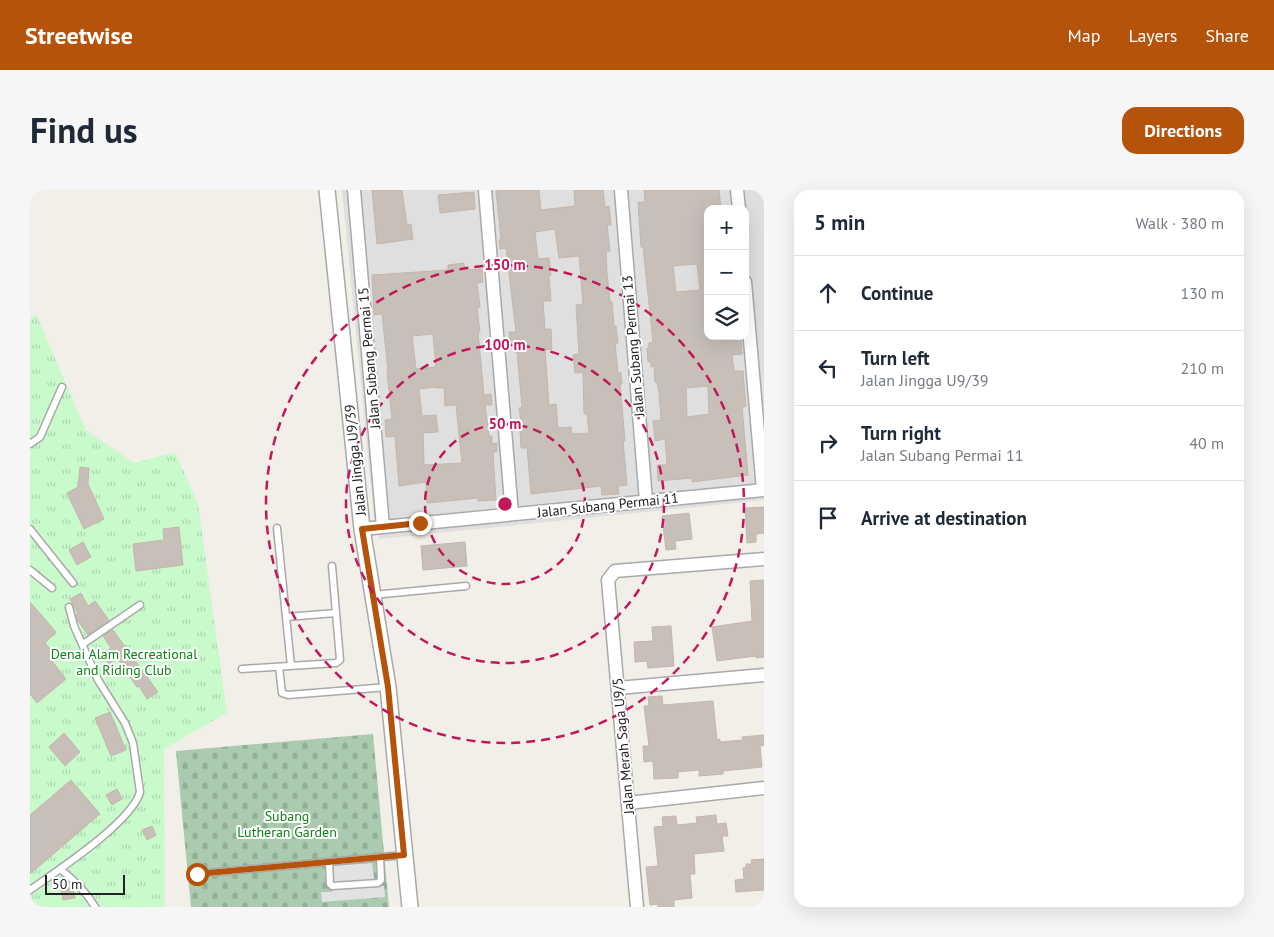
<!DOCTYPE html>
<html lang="en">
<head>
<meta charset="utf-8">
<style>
  :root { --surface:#fff; --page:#f6f6f7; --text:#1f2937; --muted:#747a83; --line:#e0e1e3; --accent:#b45309 }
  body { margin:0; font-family:"PT Sans",sans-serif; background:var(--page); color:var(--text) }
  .controls { position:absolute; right:15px; top:15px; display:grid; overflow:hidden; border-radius:10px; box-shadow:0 5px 20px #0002 }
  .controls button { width:45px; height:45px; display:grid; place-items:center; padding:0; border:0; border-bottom:1px solid var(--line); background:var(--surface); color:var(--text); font:25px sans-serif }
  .scale { position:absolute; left:15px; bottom:12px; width:80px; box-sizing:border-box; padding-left:5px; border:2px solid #222; border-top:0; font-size:14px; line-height:18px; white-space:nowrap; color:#222; -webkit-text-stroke:4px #fff; paint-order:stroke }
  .stop { position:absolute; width:15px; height:15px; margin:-11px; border:4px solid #b45309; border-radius:50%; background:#fff }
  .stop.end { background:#b45309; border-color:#fff; box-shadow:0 1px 5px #0008 }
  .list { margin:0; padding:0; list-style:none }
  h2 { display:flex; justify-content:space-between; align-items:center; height:65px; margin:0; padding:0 20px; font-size:21px }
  h2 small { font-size:16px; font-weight:400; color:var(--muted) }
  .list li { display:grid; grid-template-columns:32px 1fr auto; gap:15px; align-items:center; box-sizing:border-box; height:75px; padding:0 20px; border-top:1px solid var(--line) }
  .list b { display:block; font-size:19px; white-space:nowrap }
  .list p { margin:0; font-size:16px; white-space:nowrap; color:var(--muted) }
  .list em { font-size:16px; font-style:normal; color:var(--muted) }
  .icon { flex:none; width:28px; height:28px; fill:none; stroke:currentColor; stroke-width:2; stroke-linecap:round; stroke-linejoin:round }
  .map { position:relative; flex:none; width:734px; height:717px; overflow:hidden; border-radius:15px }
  header { display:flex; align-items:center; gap:30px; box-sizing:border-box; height:70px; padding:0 25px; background:var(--accent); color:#fff }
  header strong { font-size:24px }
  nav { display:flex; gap:28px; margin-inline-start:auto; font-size:18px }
  .intro { display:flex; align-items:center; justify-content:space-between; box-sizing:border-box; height:120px; padding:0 30px }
  h1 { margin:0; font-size:35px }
  .button { padding:12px 22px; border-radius:15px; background:var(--accent); color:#fff; font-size:18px; font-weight:700 }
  main { display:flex; gap:30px; padding:0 30px }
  aside { flex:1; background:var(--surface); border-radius:15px; box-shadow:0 5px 20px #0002 }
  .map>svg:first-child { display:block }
</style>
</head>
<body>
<header>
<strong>Streetwise</strong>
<nav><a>Map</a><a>Layers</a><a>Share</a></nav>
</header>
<div class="intro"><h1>Find us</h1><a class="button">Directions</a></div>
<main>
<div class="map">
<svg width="734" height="717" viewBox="0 0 734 717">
  <defs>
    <pattern id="cemetery-stones" width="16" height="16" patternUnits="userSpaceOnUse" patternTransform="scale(1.25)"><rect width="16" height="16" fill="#aacbaf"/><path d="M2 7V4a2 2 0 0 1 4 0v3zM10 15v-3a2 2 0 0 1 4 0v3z" fill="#92ae96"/></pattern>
    <pattern id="park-tufts" width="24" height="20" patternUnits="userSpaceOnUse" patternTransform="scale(1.25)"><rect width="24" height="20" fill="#c8facc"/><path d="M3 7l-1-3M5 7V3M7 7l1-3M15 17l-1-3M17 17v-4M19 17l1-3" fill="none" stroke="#acd6af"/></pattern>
  </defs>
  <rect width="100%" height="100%" fill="#f2efe9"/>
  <!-- residential -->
  <path fill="#e0dfdf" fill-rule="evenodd" d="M312 0H734V310L349 349 344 328ZM678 19H715V146H678Z"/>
  <!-- cemetery -->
  <path fill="url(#cemetery-stones)" d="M343 544 359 717H161L146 561Z"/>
  <!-- park -->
  <path fill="url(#park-tufts)" d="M6 124 56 240 104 273 145 262 168 314 197 523 134 559 135 717H0V129Z"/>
  <!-- parking -->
  <path fill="#e2e2e2" d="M342 673 345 695 354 696 355 707 292 712 291 702H302L301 676Z"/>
  <!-- building -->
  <path fill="#c7bfb8" stroke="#c4b6ab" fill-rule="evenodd" d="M342 0H372L377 35 381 34 383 49 347 54Z
    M475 0H509L511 20 545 16 544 0H573L575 17 579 16 581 35H577L580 61 576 62 577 83 580 112H582L584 136H586L588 153H585L588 183H591L592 194H590L595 251H593L597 295 588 296 589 304 572 305 571 296 501 304 497 258H491L490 240H492L489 218 492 217 487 162H484L483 154H480L479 142H486L476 58 470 59 469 50 471 49 466 1ZM525 39 529 68 549 66 553 114 546 115 549 164 543 165 545 183 553 182 554 224H557L559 243 542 244 541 237 528 238 526 214 519 215 515 160 522 159 521 139H515L513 111H521L519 86 521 85 519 68 508 69 505 42Z
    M614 0H689L691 19H678V150L711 147 712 164 702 165 704 181H713L716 216 712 217 718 285 662 292V288L628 291 627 275H637L635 249 625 251 623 231 631 230 629 202 627 192H625L624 176 621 177V171L618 172 617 158H619V153L623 152 613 57H611L608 12H615ZM667 74 670 100 646 102 643 76ZM678 196 679 224 657 227 656 198Z
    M444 2 445 19 410 23 408 5Z
    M434 73 435 80 452 79 453 92 447 93 450 117H447L450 142H448L454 205 461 204 462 215H455L459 246H462V254L467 253V262H463L466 310 448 311V308L397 313 396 292 369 296 365 246 356 247 355 230 362 229 357 182 358 181 352 124 344 125 342 85 418 80V75ZM403 144 406 177 386 179 382 146ZM407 197V198H414L415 216 426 215 432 273 394 275 393 243 408 242 406 225 392 226 389 199Z
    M50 277 59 278 58 294 74 329 54 339 37 303 48 297Z
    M734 317V343L726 344V352L717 353 715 318Z
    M659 323 662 349 645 351 646 359 636 360 632 326Z
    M149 337 153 375 106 381 103 354 134 350 133 339Z
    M53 352 61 367 47 375 39 360Z
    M435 352 437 376 393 380 391 356Z
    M734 390V467L726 468V466L687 471 682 437 722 431 720 391Z
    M51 403 58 416 65 411 79 430 58 445 48 431 46 425 48 424 40 409Z
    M0 412 26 442 15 453 27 467 22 471 36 489 7 513 0 504Z
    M641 436 644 476 618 478 617 471 605 472 604 452 623 451 622 437Z
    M83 440 128 502 117 509 109 496 107 497 87 468 79 474 72 464 81 458 73 446Z
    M632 506 633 515 683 511 687 550 690 549V552L713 550 712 547 734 545V555L730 556 732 577 693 581V584L669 586V580L648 582V588L624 589 623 571 614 572 613 556H619L614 516H619L618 507Z
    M80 522 96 560 81 566 65 528Z
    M34 543 50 562 35 576 19 557Z
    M41 590 70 624 0 684V625Z
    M87 599 92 609 82 615 76 605Z
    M686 625 687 634 696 633 698 646H692L694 661 664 664 665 684H660L662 708 644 710V717H628V714L620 715 616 677 628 676 624 637 633 636 632 627 646 626 647 635 667 633 666 627Z
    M122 636 126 645 117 650 112 640Z
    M734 669V700L706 702 705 690 714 689 713 678 716 677V674H722L721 670Z
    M43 697 45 708 33 710 31 700Z"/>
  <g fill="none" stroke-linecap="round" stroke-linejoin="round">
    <!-- service casing -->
    <g stroke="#a9a9a9" stroke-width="9">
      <path id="service" d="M0 254 10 247 32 197
        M247 338 261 476
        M0 339 43 393
        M0 380 22 398
        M343 405 436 396
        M256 427 306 423
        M53 454 110 415
        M249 477 252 503 258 505 358 497
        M212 479 306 473 310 470 302 376
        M299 672 300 694 302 696 348 693 351 690 350 668
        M30 679C44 690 56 701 65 717
        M167 684 374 665
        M0 700C27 681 102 632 110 602L103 553 95 533 68 490 44 436 39 417"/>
    </g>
    <!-- minor casing -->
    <g stroke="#a9a9a9" stroke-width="15">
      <path id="minor" d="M324 0 353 337
        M455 0 482 324
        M591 0 616 311
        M707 0 709 19
        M715 92 733 300
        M332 339 734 300
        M588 498 734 485
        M598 613 734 598
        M607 717 578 390 585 381 734 369"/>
    </g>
    <!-- tertiary casing -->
    <g stroke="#a9a9a9" stroke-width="18">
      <path id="tertiary" d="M297 0 332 339 358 497 380 717"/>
    </g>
    <!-- service -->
    <use href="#service" stroke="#fff" stroke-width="6"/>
    <!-- minor -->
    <use href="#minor" stroke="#fff" stroke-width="12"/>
    <!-- tertiary -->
    <use href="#tertiary" stroke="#fff" stroke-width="15"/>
  </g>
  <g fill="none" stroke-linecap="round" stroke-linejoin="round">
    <!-- route -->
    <path stroke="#b45309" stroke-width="6" d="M167 684 374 665 358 497 332 339 390 333"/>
  </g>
  <!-- distance rings -->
  <g fill="none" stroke="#c2185b" stroke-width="2.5" stroke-dasharray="9 6">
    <circle cx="475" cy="314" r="80"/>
    <circle cx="475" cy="314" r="159"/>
    <circle cx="475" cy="314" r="239"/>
  </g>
  <g text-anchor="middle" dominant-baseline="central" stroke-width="4" stroke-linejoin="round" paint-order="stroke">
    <!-- street labels -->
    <g font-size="14" fill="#222" stroke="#fff">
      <text transform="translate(603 156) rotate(-95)">Jalan Subang Permai 13</text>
      <text transform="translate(339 168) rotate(-95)">Jalan Subang Permai 15</text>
      <text transform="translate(325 270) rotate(-96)">Jalan Jingga U9/39</text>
      <text transform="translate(578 315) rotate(-6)">Jalan Subang Permai 11</text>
      <text transform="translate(593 556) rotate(-95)">Jalan Merah Saga U9/5</text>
    </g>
    <!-- park labels -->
    <g font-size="14" fill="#0c8416" stroke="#fff">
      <text x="94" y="464">Denai Alam Recreational<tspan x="94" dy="16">and Riding Club</tspan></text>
      <text x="257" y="626">Subang<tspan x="257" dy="16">Lutheran Garden</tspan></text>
    </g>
  </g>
  <circle cx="475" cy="314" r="8" fill="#c2185b" stroke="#fff" stroke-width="2.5"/>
  <g font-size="15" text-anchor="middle" font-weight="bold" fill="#c2185b" stroke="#fff" stroke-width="4" stroke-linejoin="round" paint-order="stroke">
    <text x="475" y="80">150 m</text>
    <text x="475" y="160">100 m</text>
    <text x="475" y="239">50 m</text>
  </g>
</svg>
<div class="controls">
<button>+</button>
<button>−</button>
<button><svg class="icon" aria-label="layers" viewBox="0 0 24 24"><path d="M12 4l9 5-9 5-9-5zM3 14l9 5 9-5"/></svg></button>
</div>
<div class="scale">50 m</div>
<div class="stop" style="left:167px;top:684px"></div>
<div class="stop end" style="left:390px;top:333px"></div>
</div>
<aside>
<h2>5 min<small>Walk · 380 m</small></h2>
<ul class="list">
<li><svg class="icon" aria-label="ahead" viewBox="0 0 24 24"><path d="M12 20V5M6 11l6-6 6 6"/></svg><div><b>Continue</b></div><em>130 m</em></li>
<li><svg class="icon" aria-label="left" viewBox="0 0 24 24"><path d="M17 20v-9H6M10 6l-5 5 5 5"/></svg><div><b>Turn left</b><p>Jalan Jingga U9/39</p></div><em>210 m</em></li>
<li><svg class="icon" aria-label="right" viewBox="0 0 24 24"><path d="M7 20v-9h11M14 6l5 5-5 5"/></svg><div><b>Turn right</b><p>Jalan Subang Permai 11</p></div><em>40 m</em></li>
<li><svg class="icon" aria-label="arrive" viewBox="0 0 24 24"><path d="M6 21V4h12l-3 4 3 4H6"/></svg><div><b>Arrive at destination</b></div></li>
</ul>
</aside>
</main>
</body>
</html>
